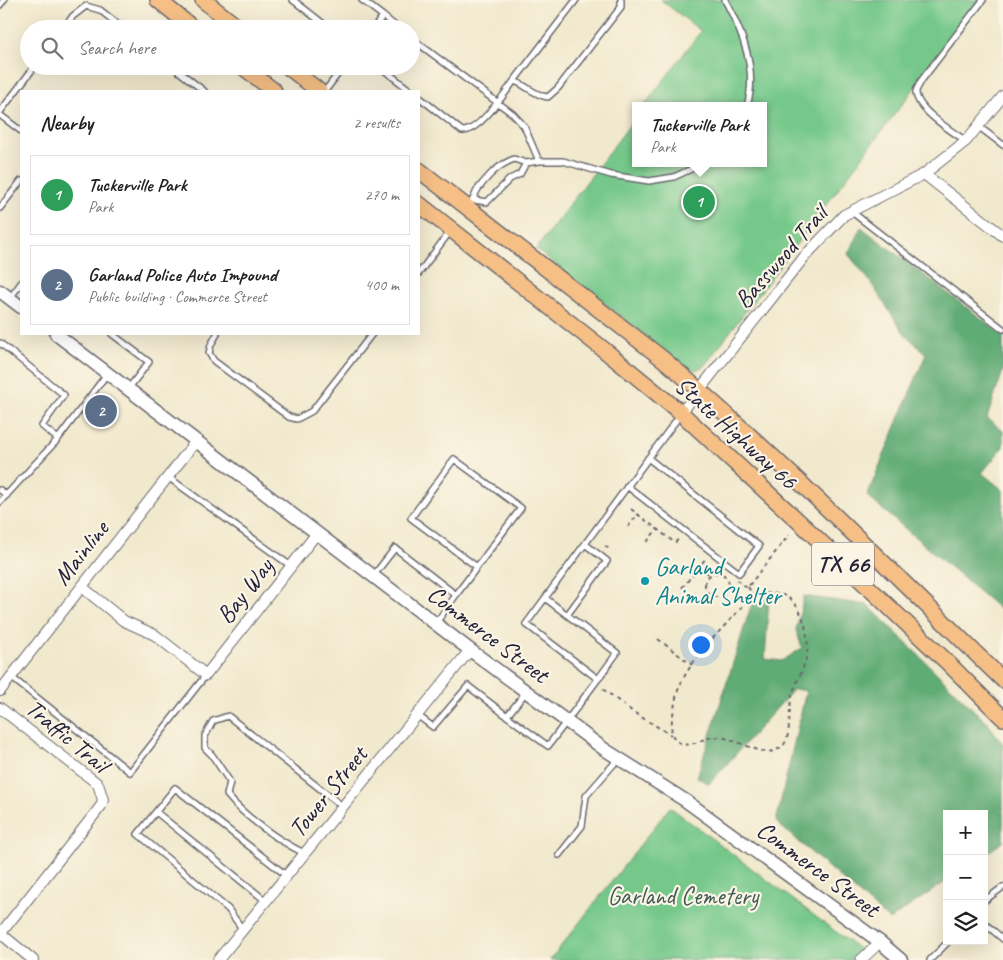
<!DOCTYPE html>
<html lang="en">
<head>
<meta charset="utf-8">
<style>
  :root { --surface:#fff; --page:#f2f2f2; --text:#222; --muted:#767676; --line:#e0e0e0; --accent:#d93025 }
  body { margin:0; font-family:Caveat,sans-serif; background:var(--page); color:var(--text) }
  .controls { position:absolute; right:15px; bottom:15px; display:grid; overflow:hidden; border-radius:0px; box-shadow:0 5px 20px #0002 }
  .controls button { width:45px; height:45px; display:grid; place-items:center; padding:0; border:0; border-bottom:1px solid var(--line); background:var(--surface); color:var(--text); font:25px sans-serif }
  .you { position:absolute; left:700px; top:644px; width:18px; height:18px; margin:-12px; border:4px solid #fff; border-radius:50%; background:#1a73e8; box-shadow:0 0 0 8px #1a73e833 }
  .badge { display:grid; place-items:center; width:32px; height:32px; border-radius:50%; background:var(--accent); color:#fff; font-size:16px; font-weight:700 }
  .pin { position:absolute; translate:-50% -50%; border:2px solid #fff; box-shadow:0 1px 5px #0006 }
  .popup { position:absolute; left:632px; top:102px; width:135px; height:65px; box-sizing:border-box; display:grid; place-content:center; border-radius:0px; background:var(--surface); filter:drop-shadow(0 1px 4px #0005); font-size:16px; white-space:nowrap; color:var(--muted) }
  .popup b { font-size:19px; color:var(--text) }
  .popup::after { content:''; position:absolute; left:50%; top:100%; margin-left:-10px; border:10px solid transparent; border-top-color:var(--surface) }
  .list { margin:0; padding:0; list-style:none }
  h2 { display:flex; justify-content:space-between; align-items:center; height:65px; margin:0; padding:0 20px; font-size:21px }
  h2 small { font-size:16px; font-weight:400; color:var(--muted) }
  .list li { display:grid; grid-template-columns:32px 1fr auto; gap:15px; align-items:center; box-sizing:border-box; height:80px; margin:0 10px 10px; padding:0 10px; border:1px solid var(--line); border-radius:0px }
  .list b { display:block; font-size:19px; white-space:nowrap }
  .list p { margin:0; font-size:16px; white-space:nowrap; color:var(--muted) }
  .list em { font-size:16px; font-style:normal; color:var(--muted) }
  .icon { flex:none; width:28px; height:28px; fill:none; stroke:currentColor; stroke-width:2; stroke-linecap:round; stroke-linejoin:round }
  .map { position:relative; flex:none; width:1003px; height:960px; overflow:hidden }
  .search { position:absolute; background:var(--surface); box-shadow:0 5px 20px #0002; left:20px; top:20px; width:400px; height:55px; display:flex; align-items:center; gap:12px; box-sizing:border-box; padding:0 18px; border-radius:28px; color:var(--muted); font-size:19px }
  .panel { position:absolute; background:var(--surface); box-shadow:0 5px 20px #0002; left:20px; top:90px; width:400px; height:245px; border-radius:0px }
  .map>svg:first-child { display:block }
</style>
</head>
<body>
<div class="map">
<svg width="1003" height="960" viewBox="0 0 1003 960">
  <rect width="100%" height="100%" fill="#fcf5e5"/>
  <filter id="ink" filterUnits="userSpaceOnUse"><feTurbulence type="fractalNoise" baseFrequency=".02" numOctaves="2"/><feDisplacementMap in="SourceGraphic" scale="10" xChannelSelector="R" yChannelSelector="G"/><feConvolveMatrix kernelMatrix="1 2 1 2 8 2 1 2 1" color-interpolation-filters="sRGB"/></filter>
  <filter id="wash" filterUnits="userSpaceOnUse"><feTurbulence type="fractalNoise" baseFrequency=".0096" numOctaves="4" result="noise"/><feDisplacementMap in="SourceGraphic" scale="20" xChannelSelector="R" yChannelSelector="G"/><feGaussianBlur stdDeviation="1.12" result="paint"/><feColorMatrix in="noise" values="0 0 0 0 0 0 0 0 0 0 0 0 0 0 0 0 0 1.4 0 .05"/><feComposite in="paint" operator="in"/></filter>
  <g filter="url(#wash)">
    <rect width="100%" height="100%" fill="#f1e9cd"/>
    <!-- green -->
    <path fill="#75c88a" stroke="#4c7562" d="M661 0H981L705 365 696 370 687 369 536 249 635 118V163H763V106H644L701 31Z
      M670 807 860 950 852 960H550Z"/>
    <!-- forest -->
    <path fill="#60ac76" stroke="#416758" d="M861 227 1003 335V371L987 418 1003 431V447L982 473 1003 490V612L867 496 926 354 904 333 869 280 848 254Z
      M756 590 769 598 765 659 782 661 802 648 796 630 804 596 868 605 989 725 1003 744V842L984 855V814H947V881L889 920 776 822 806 691 794 689 709 784 697 777Z"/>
  </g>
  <g filter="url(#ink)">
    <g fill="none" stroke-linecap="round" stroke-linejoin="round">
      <!-- service casing -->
      <g stroke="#6a686e" stroke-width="8">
        <path id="service" d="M293 0 330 29
          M362 0 383 16
          M725 0C742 32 758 69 747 106
          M0 5 4 0
          M63 29 73 16 86 6 100 10 124 29
          M373 29 383 16 399 29
          M411 38 513 114 524 126 539 161 526 163 514 159C498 165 488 176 478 189 473 196 476 199 468 205
          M172 66 204 91
          M379 66 411 91
          M514 81 576 0
          M325 91 344 66
          M419 97 462 131C478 133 505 93 514 81 526 85 536 96 548 97L558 88 621 7V0
          M0 112 35 66
          M0 115 21 131
          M978 126 1003 145
          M966 141C953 132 915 109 916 91 917 88 920 84 921 81L983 0
          M539 161H563L611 175 649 181 674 177 704 163
          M474 200 487 202 510 179 520 174 526 163
          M0 208 21 181
          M852 212 1003 329
          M419 273 451 230
          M10 298 21 283
          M112 334 149 362 128 389
          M217 334 211 345 209 353 214 361 289 417 297 419 312 411 372 334
          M0 343 64 395 42 426 58 439
          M168 477 291 566
          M627 486 739 573 759 546 648 458
          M0 490 7 495
          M0 502 58 439 107 374
          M374 575 395 548 456 595 436 623
          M456 595 521 508 454 459 411 518 477 567
          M545 598 617 653 598 679
          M567 615 607 561 585 544
          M11 677 130 772 206 675
          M526 692 507 716 548 746 598 679 526 624 680 415
          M417 715 433 727 468 686 507 716
          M156 812 266 901
          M304 853C279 841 245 817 227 795L230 782 212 755 205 748V736L213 721 228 716 342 806
          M559 855 582 826 586 796 619 758
          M984 901 1003 887
          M984 923 1003 939
          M243 930 228 909 138 834 175 788 286 875
          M930 960 949 941"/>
      </g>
      <!-- minor casing -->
      <g stroke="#6a686e" stroke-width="12">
        <path id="minor" d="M924 174 1003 236
          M681 413 805 256 844 215 924 174 966 141 1003 96
          M82 587 124 621 155 635 206 675 317 533
          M0 691 196 441
          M0 708 98 784 103 800 101 806 1 933
          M0 933 33 960
          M218 960 470 650
          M861 960 880 942"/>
      </g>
      <!-- tertiary casing -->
      <g stroke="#6a686e" stroke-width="15">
        <path id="tertiary" d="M0 291 21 307
          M56 334 470 650 604 749 686 801 880 942 901 960"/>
      </g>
      <!-- primary casing -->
      <g stroke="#6a686e" stroke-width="18">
        <path id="primary" d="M158 0 194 29
          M203 0 240 29
          M242 66 274 91
          M287 66 319 91
          M419 170 663 359C782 460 891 571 1003 680
          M419 204 603 349 681 413 808 530 946 661 1003 718"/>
      </g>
      <!-- path -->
      <path stroke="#6a686e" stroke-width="2" stroke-dasharray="4 4" stroke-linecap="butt" d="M631 509 675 543 680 537
        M628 527 638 514
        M647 542 657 529
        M605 546 611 550
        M699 567 710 575
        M705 585a12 12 0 1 1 24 0a12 12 0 1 1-24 0Z
        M737 580 747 588 789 535
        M748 587 752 593 750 598C726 626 691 656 678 690 675 700 674 710 672 720 671 729 670 738 680 743 691 749 704 736 716 737 732 737 747 748 763 751 771 753 782 750 786 741 791 729 788 706 793 692 797 679 805 668 807 653 810 636 802 600 782 595 772 592 762 594 752 595
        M682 588 707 557
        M658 639 692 665
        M603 689 633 712 671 735"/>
      <!-- service -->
      <use href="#service" stroke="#fff" stroke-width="5"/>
      <!-- minor -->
      <use href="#minor" stroke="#fff" stroke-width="10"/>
      <!-- tertiary -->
      <use href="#tertiary" stroke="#fff" stroke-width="12"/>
      <!-- primary -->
      <use href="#primary" stroke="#f5bf86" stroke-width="15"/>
    </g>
  </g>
  <!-- markers -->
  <circle fill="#0f9aa8" stroke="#fcf5e5" stroke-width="2" cx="645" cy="581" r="5"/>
  <g text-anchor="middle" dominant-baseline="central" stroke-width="4.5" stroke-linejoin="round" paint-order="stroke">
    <!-- shield labels -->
    <rect fill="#fcf5e5" stroke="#63616e" stroke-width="1" x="812" y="542.5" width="62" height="43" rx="4"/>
    <g font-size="24" font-weight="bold" fill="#22223b">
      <text x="843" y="564">TX 66</text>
    </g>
    <!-- street labels -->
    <g font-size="25" fill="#22223b" stroke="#fcf5e5">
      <text transform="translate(781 257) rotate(-49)">Basswood Trail</text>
      <text transform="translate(736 433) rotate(42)">State Highway 66</text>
      <text transform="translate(81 553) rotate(-52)">Mainline</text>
      <text transform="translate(245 591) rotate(-52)">Bay Way</text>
      <text transform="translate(488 634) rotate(37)">Commerce Street</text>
      <text transform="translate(67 736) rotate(40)">Traffic Trail</text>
      <text transform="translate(328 792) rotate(-51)">Tower Street</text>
      <text transform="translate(818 869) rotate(36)">Commerce Street</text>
    </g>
    <!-- culture labels -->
    <g font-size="25" fill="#0d838f" stroke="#fcf5e5" text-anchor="start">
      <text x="655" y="567">Garland<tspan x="655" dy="29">Animal Shelter</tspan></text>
    </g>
    <!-- park labels -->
    <g font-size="25" fill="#3f5c57" stroke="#fcf5e5">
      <text x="683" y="896">Garland Cemetery</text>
    </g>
  </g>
</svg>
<div class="controls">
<button>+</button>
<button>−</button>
<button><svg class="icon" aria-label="layers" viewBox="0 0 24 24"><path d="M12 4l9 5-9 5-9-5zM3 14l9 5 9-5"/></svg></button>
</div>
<div class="you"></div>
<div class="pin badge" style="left:699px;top:202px;background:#2e9e5b">1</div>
<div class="popup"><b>Tuckerville Park</b>Park</div>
<div class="pin badge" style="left:101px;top:411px;background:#5c6f8a">2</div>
<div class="search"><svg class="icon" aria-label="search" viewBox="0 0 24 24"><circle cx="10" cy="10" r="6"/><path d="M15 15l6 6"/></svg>Search here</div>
<section class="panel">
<h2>Nearby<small>2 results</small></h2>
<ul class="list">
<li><span class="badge" style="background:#2e9e5b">1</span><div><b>Tuckerville Park</b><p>Park</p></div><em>270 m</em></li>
<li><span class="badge" style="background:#5c6f8a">2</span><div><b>Garland Police Auto Impound</b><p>Public building · Commerce Street</p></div><em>400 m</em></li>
</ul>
</section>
</div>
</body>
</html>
